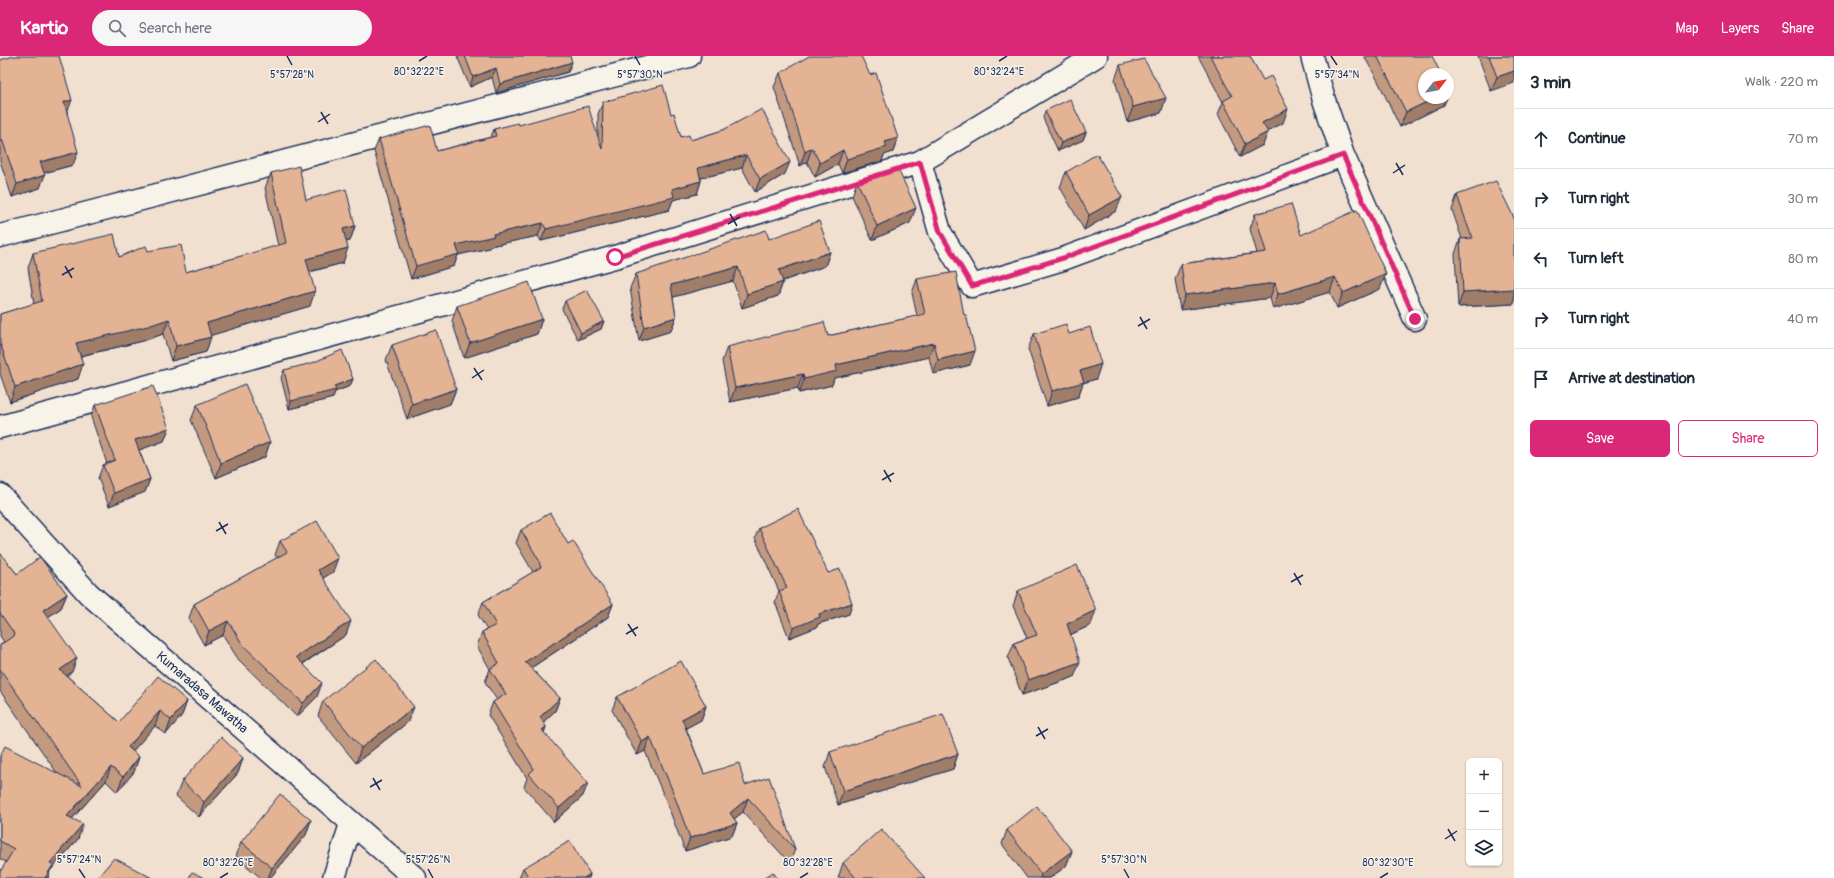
<!DOCTYPE html>
<html lang="en">
<head>
<meta charset="utf-8">
<style>
  :root { --surface:#fff; --page:#f6f6f7; --text:#1f2937; --muted:#747a83; --line:#e0e1e3; --accent:#db2777 }
  body { margin:0; font-family:Pangolin,sans-serif; background:var(--page); color:var(--text) }
  .controls { position:absolute; right:12px; bottom:12px; display:grid; overflow:hidden; border-radius:6px; box-shadow:0 1px 3px #0004 }
  .controls button { width:36px; height:36px; display:grid; place-items:center; padding:0; border:0; border-bottom:1px solid var(--line); background:var(--surface); color:var(--text); font:20px sans-serif }
  .compass { position:absolute; left:1418px; top:12px; width:36px; height:36px; border-radius:50%; background:var(--surface); box-shadow:0 1px 3px #0004; rotate:59deg }
  .stop { position:absolute; width:12px; height:12px; margin:-9px; border:3px solid #db2777; border-radius:50%; background:#fff }
  .stop.end { background:#db2777; border-color:#fff; box-shadow:0 1px 4px #0008 }
  .list { margin:0; padding:0; list-style:none }
  h2 { display:flex; justify-content:space-between; align-items:center; height:52px; margin:0; padding:0 16px; font-size:17px }
  h2 small { font-size:13px; font-weight:400; color:var(--muted) }
  .list li { display:grid; grid-template-columns:26px 1fr auto; gap:12px; align-items:center; box-sizing:border-box; height:60px; padding:0 16px; border-top:1px solid var(--line) }
  .list b { display:block; font-size:15px; white-space:nowrap }
  .list em { font-size:13px; font-style:normal; color:var(--muted) }
  .actions { display:flex; gap:8px; padding:12px 16px }
  .actions a { flex:1; padding:9px 0; border:1px solid var(--accent); border-radius:6px; text-align:center; font-size:14px; color:var(--accent) }
  .actions .main { background:var(--accent); color:#fff }
  .icon { flex:none; width:22px; height:22px; fill:none; stroke:currentColor; stroke-width:2; stroke-linecap:round; stroke-linejoin:round }
  .map { position:relative; flex:none; width:1514px; height:822px; overflow:hidden }
  header { display:flex; align-items:center; gap:24px; box-sizing:border-box; height:56px; padding:0 20px; background:var(--accent); color:#fff }
  header strong { font-size:19px }
  nav { display:flex; gap:22px; margin-inline-start:auto; font-size:14px }
  .search { width:280px; height:36px; background:var(--page); display:flex; align-items:center; gap:10px; box-sizing:border-box; padding:0 14px; border-radius:22px; color:var(--muted); font-size:15px }
  main { display:flex }
  aside { flex:1; background:var(--surface) }
  .map>svg:first-child { display:block }
</style>
</head>
<body>
<header>
<strong>Kartio</strong>
<div class="search"><svg class="icon" aria-label="search" viewBox="0 0 24 24"><circle cx="10" cy="10" r="6"/><path d="M15 15l6 6"/></svg>Search here</div>
<nav><a>Map</a><a>Layers</a><a>Share</a></nav>
</header>
<main>
<div class="map">
<svg width="1514" height="822" viewBox="0 0 1514 822">
  <rect width="100%" height="100%" fill="#f1e0cf"/>
  <filter id="ink" filterUnits="userSpaceOnUse"><feTurbulence type="fractalNoise" baseFrequency=".025" numOctaves="2"/><feDisplacementMap in="SourceGraphic" scale="8" xChannelSelector="R" yChannelSelector="G"/><feConvolveMatrix kernelMatrix="1 2 1 2 8 2 1 2 1" color-interpolation-filters="sRGB"/></filter>
  <g filter="url(#ink)">
    <g fill="none" stroke-linecap="round" stroke-linejoin="round">
      <!-- minor casing -->
      <g stroke="#1b2f5e" stroke-width="25">
        <path id="minor" d="M1312 0 1324 44 1343 99 1415 263
          M920 106 940 176 972 230 1063 203 1343 99
          M0 180 689 0
          M0 371 615 201 920 106 1096 0
          M334 822 351 768"/>
      </g>
      <!-- secondary casing -->
      <g stroke="#1b2f5e" stroke-width="25">
        <g id="secondary">
          <path id="s1" d="M0 439 89 538 415 822"/>
        </g>
      </g>
      <!-- minor -->
      <use href="#minor" stroke="#f7f3e8" stroke-width="22"/>
      <!-- secondary -->
      <use href="#secondary" stroke="#f7f3e8" stroke-width="22"/>
    </g>
    <!-- wall -->
    <path fill="#c39a7f" stroke="#1b2f5e" d="M457 0H570L568 16 496 37 492 21 470 31Z
      M1198 0H1250L1283 67 1267 75 1263 89 1240 101 1218 58 1223 46Z
      M1364 0H1432L1444 49 1400 71 1378 25Z
      M1478 0H1514L1491 35Z
      M0 4 67 57 73 109 44 117 40 132 12 141 0 105Z
      M1120 9 1161 57 1127 66 1115 24Z
      M780 17 898 82 893 96 884 99 882 105 842 117 838 108 815 121 807 106 800 110 774 31Z
      M603 46 671 58 681 81 691 84 723 74 785 118 755 136 742 112 701 122V125L697 138 673 144 669 154 541 185 538 180 490 190 489 192 458 199 454 210 411 223 374 95 379 83 437 95 491 81 494 73 519 69 598 80V58Z
      M1045 55 1086 76 1083 84 1058 95 1043 62Z
      M1066 116 1116 155 1084 174 1060 131Z
      M271 117 306 144 355 170 350 185 346 186 343 207 310 216V250L211 279 206 296 171 305 163 278 143 285 81 300 78 323 10 346 0 318V258L34 248 28 212 33 197 119 201 148 195 186 216 278 190 265 132Z
      M857 125 910 167 872 184 852 140Z
      M1457 139 1514 162V248L1458 251 1455 198 1460 183H1462L1452 154Z
      M1255 158 1301 179 1380 233 1337 252 1330 236 1273 253 1270 242 1180 254 1175 223 1181 208 1257 197 1250 173Z
      M769 183 830 196 825 210 783 225V226L778 240 742 252 733 225 673 241 676 261 671 275 639 285 630 232 636 218Z
      M917 223 970 309 933 318 929 301 834 322 832 329 799 337 798 332 730 346 722 305 727 291 828 280 917 260 912 237Z
      M565 245 604 265 601 273 578 284 562 253Z
      M457 250 542 263 537 278 464 302 452 265Z
      M1034 278H1069L1096 323 1083 327 1078 341 1047 350 1028 293Z
      M392 289 456 333 450 348 407 363 386 304Z
      M284 314 353 323 350 330 335 336 333 342 289 353 281 322Z
      M95 349 169 372 164 385 139 394 150 423 145 436 109 450 98 422 103 409 107 408 91 361Z
      M197 349 270 386 265 401 216 422 191 364Z
      M759 472 828 517 852 547 849 558 818 568 817 571 789 582 775 546 779 535 755 482Z
      M521 474 568 488 613 548 608 561 531 612 560 642 555 655 543 666 546 671 544 677 583 740 554 766 524 731 527 722 488 659 493 646 497 644 485 626 490 613 477 590 482 576 487 574 478 559 483 546 533 516 516 487Z
      M280 485 333 516 323 522 346 579 303 608 317 641 297 661 238 603 223 579 204 589 189 562 194 548 277 502 275 499Z
      M0 497 17 518 67 538 61 552 48 561 72 616 67 620 119 666 187 645 182 659 166 678 155 670 132 695 139 701 134 716 117 736 106 725 72 763 78 783 50 815 48 822H0L6 806 0 803V700L57 717 0 635V589L4 586 0 580Z
      M1018 535 1091 569 1070 579 1074 621 1022 639 1008 602 1014 587 1027 582 1013 550Z
      M617 641 706 650 701 664 686 672 704 718 745 729 795 793 790 807 743 756 734 763 737 767 732 780 685 795 666 745 645 695 637 699 612 654Z
      M323 645 408 666 356 707 318 660Z
      M830 696 958 698 953 713 838 749 825 711Z
      M243 702 238 717 199 761 176 740 182 725Z
      M311 764 306 779 270 822H261L236 801 241 786Z
      M1007 774 1072 795 1066 810 1050 822H1027L1002 788Z
      M843 807 925 822H838Z
      M523 812 590 818 589 822H519Z"/>
    <!-- shaded-wall -->
    <path fill="#9f7d68" stroke="#1b2f5e" d="M572 6 568 16 496 37 500 28Z
      M496 12 492 21 470 31 473 21Z
      M1514 15V27L1491 35 1497 21Z
      M1166 42 1161 57 1127 66 1133 51Z
      M1435 42H1447L1444 49 1400 71 1406 56Z
      M72 44 67 57 64 46Z
      M1288 53 1283 67 1258 80 1262 67Z
      M1086 76 1083 84 1058 95 1061 87Z
      M1268 76 1263 89 1240 101 1245 88Z
      M898 82 893 96 884 99 882 105 842 117 847 103 885 86Z
      M812 92 807 106 800 110 805 96Z
      M843 94 838 108 815 121 820 107Z
      M78 96 73 109 36 119 40 106Z
      M746 99 742 112 693 124 698 112Z
      M790 106 785 118 755 136 760 123Z
      M45 119 40 132 12 141 17 128Z
      M701 125 697 138 673 144 669 154 541 185 546 173 672 133Z
      M1122 141 1116 155 1084 174 1089 159Z
      M916 152 910 167 872 184 877 170Z
      M543 167 538 180 490 190 489 192 458 199 454 210 411 223 416 210 456 189 493 178Z
      M355 170 350 185 337 188 343 173Z
      M348 192 343 207 300 218 306 203Z
      M830 196 825 210 774 228 779 214Z
      M738 211 733 225 666 243 671 229Z
      M1386 218 1380 233 1337 252 1343 237Z
      M1335 221 1330 236 1273 253 1278 238Z
      M783 226 778 240 742 252 747 238Z
      M1275 227 1270 242 1180 254 1185 239Z
      M1514 233V248L1458 251 1463 236Z
      M315 235 310 250 202 282 207 267Z
      M676 261 671 275 639 285 644 271Z
      M169 263 163 278 143 285 71 302 76 287Z
      M542 263 537 278 464 302 470 287Z
      M604 265 601 273 578 284 581 277Z
      M211 281 206 296 171 305 176 290Z
      M934 287 929 301 834 322 832 329 799 337 804 323 836 309Z
      M975 295 970 309 933 318 938 304Z
      M83 308 78 323 10 346 15 331Z
      M1101 308 1096 323 1083 327 1078 341 1047 350 1052 335 1080 315Z
      M803 318 798 332 730 346 735 332Z
      M353 323 350 330 335 336 333 342 289 353 291 345 334 330Z
      M456 333 450 348 407 363 412 348Z
      M169 372 164 385 131 397 135 384Z
      M270 386 265 401 216 422 221 407Z
      M150 423 145 436 109 450 114 437Z
      M338 502 333 516 313 528 318 514Z
      M67 538 61 552 38 568 43 554Z
      M852 547 849 558 818 568 817 571 789 582 793 572 819 558Z
      M613 548 608 561 520 619 525 606Z
      M1096 554 1091 569 1061 583 1067 568Z
      M228 565 223 579 204 589 209 575Z
      M351 565 346 579 291 615 296 601Z
      M77 602 72 616 55 628 60 614Z
      M1080 606 1074 621 1022 639 1028 624Z
      M322 627 317 641 297 661 303 647Z
      M560 642 555 655 535 674 540 661Z
      M187 645 182 659 166 678 171 664Z
      M706 650 701 664 677 677 682 663Z
      M414 651 408 666 356 707 361 692Z
      M160 655 155 670 123 706 128 691Z
      M546 671 541 684 542 674Z
      M650 681 645 695 637 699 642 686Z
      M958 698 953 713 838 749 843 735Z
      M139 701 134 716 117 736 123 721Z
      M243 702 238 717 199 761 204 746Z
      M111 711 106 725 62 774 67 760Z
      M588 727 583 740 554 766 559 752Z
      M748 742 743 756 725 770 730 757Z
      M311 764 306 779 270 822H268L272 812Z
      M737 767 732 780 685 795 690 782Z
      M83 768 78 783 50 815 48 822H45L50 807Z
      M1072 795 1066 810 1050 822H1040L1041 818Z
      M590 818 589 822H584Z"/>
    <!-- building -->
    <path fill="#e3b394" stroke="#1b2f5e" d="M14 0H59L72 44 64 46 78 96 40 106 45 119 17 128 2 83 0 84V4Z
      M465 0H570L572 6 500 28 496 12 473 21Z
      M809 0H861L870 19 876 17 898 82 885 86 887 91 847 103 843 94 820 107 812 92 805 96 780 17Z
      M1210 0H1250L1263 24 1271 20 1288 53 1262 67 1268 76 1245 88 1223 45 1232 40Z
      M1377 0H1432L1441 18H1424V42H1435L1406 56Z
      M1489 0H1514V15L1497 21Z
      M1144 3 1166 42 1133 51 1120 9Z
      M663 29 671 58 674 57 681 81 689 79 691 84 723 74 762 53 790 106 760 123 746 99 698 112 701 125 672 133 674 141 546 173 543 167 493 178 494 180 456 189 459 198 416 210 379 83 430 69 437 95 496 80 494 73 518 67 519 69 588 50 602 93 603 46Z
      M1070 43 1086 76 1061 87 1045 55Z
      M1097 98 1122 141 1089 159 1066 116Z
      M299 110 306 144 346 133 355 170 343 173 348 192 306 203 315 235 207 267 211 281 176 290 169 263 148 270 76 287 83 308 15 331 1 289H0V258L42 245 33 197 114 178 119 201 146 190 148 195 181 189 186 216 286 187 271 117Z
      M898 113 916 152 877 170 857 125Z
      M1496 125 1514 162V233L1463 236 1460 183 1472 182 1457 139Z
      M1291 148 1301 179 1357 154 1386 218 1343 237 1335 221 1278 238 1275 227 1185 239 1181 208 1266 196 1255 158Z
      M819 165 830 196 779 214 783 226 747 238 738 211 671 229 676 261 644 271 636 218 766 174 769 183Z
      M956 216 964 259H966L975 295 938 304 934 287 836 309 837 315 804 323 803 318 735 332 727 291 824 266 828 280 925 258 917 223Z
      M529 226 542 263 470 287 457 250Z
      M587 234 604 265 581 277 565 245Z
      M1066 268 1069 278 1090 271 1101 308 1080 315 1084 326 1052 335 1034 278Z
      M436 274 456 333 412 348 392 289Z
      M342 294 353 323 334 330 336 334 291 345 284 314 312 307Z
      M245 328 270 386 221 407 197 349Z
      M153 330 169 372 135 384 150 423 114 437 103 409 115 404 95 349Z
      M798 453 828 517 840 513 852 547 819 558 820 561 793 572 779 535 787 532 759 472Z
      M550 457 568 488 573 485 613 548 525 606 560 642 540 661 546 671 542 674 588 727 559 752 529 718 534 713 493 646 506 638 490 613 499 607 482 576 496 569 483 546 541 511 539 507 540 506 521 474Z
      M317 465 338 502 318 514 351 565 296 601 322 627 303 647 243 589 228 565 209 575 194 548 287 496 280 485Z
      M0 497 17 518 40 501 67 538 43 554 77 602 60 614 119 666 158 620 187 645 171 664 160 655 128 691 139 701 123 721 111 711 67 760 83 768 50 807 53 809 45 822H0V816L14 793 0 785V700L5 690 82 730 0 613V589L15 579 0 557Z
      M1077 509 1096 554 1067 568 1080 606 1028 624 1014 587 1037 579 1018 535Z
      M376 603 414 651 361 692 323 645Z
      M681 605 706 650 682 663 704 718 739 707 745 729 769 721 795 793 748 742 730 757 737 767 690 782 671 731 650 681 642 686 617 641Z
      M943 658 958 698 843 735 830 696Z
      M221 681 243 702 204 746 182 725Z
      M280 738 311 764 272 812 241 786Z
      M1037 750 1072 795 1041 818 1007 774Z
      M881 773 925 822H856L843 807Z
      M570 785 590 818 584 822H529L523 812Z
      M114 802 152 822H97Z
      M192 816 204 822H189Z
      M773 816 777 822H764Z"/>
  </g>
  <g fill="none" stroke-linecap="round" stroke-linejoin="round" filter="url(#ink)">
    <!-- route -->
    <path stroke="#db2777" stroke-width="5" d="M615 201 920 106 940 176 972 230 1063 202 1343 99 1415 263"/>
  </g>
  <!-- ticks -->
  <path fill="none" stroke="#1b2f5e" stroke-width="1.5" d="M287 0 292 9M635 0 640 9M1331 0 1337 9M419 5 427 0M999 5 1007 0M321 56 328 68M318 66 330 58M1396 107 1403 119M1393 117 1405 109M730 158 737 170M728 168 740 161M65 210 72 222M62 219 74 212M1140 261 1147 273M1138 270 1150 263M474 312 482 324M472 322 484 314M884 414 891 426M882 424 894 417M219 466 226 478M216 475 228 468M1294 517 1301 529M1291 526 1303 519M628 568 636 580M626 578 638 571M1038 671 1045 683M1036 680 1048 673M373 722 380 734M370 731 382 724M1448 773 1455 785M1445 783 1457 775M79 813 85 822M428 813 433 822M1124 813 1129 822M220 822 228 817M800 822 808 817M1380 822 1388 817"/>
  <g text-anchor="middle" dominant-baseline="central" stroke-width="3" stroke-linejoin="round" paint-order="stroke">
    <!-- street labels -->
    <g font-size="13" fill="#1b2f5e" stroke="#f7f3e8">
      <text stroke="none"><textPath href="#s1" startOffset="283">Kumaradasa Mawatha</textPath></text>
    </g>
  </g>
  <g font-size="10" text-anchor="middle" fill="#1b2f5e" stroke="#f7f3e8" stroke-width="3" stroke-linejoin="round" paint-order="stroke">
    <text x="419" y="19">80°32'22"E</text>
    <text x="999" y="19">80°32'24"E</text>
    <text x="292" y="22">5°57'28"N</text>
    <text x="640" y="22">5°57'30"N</text>
    <text x="1337" y="22">5°57'34"N</text>
    <text x="79" y="807">5°57'24"N</text>
    <text x="428" y="807">5°57'26"N</text>
    <text x="1124" y="807">5°57'30"N</text>
    <text x="228" y="810">80°32'26"E</text>
    <text x="808" y="810">80°32'28"E</text>
    <text x="1388" y="810">80°32'30"E</text>
  </g>
</svg>
<div class="controls">
<button>+</button>
<button>−</button>
<button><svg class="icon" aria-label="layers" viewBox="0 0 24 24"><path d="M12 4l9 5-9 5-9-5zM3 14l9 5 9-5"/></svg></button>
</div>
<svg class="compass" viewBox="-18 -18 36 36"><path d="M0-13l5 13h-10z" fill="#e53935"/><path d="M0 13l5-13h-10z" fill="#747a83"/></svg>
<div class="stop" style="left:615px;top:201px"></div>
<div class="stop end" style="left:1415px;top:263px"></div>
</div>
<aside>
<h2>3 min<small>Walk · 220 m</small></h2>
<ul class="list">
<li><svg class="icon" aria-label="ahead" viewBox="0 0 24 24"><path d="M12 20V5M6 11l6-6 6 6"/></svg><div><b>Continue</b></div><em>70 m</em></li>
<li><svg class="icon" aria-label="right" viewBox="0 0 24 24"><path d="M7 20v-9h11M14 6l5 5-5 5"/></svg><div><b>Turn right</b></div><em>30 m</em></li>
<li><svg class="icon" aria-label="left" viewBox="0 0 24 24"><path d="M17 20v-9H6M10 6l-5 5 5 5"/></svg><div><b>Turn left</b></div><em>80 m</em></li>
<li><svg class="icon" aria-label="right" viewBox="0 0 24 24"><path d="M7 20v-9h11M14 6l5 5-5 5"/></svg><div><b>Turn right</b></div><em>40 m</em></li>
<li><svg class="icon" aria-label="arrive" viewBox="0 0 24 24"><path d="M6 21V4h12l-3 4 3 4H6"/></svg><div><b>Arrive at destination</b></div></li>
</ul>
<div class="actions"><a class="main">Save</a><a>Share</a></div>
</aside>
</main>
</body>
</html>
